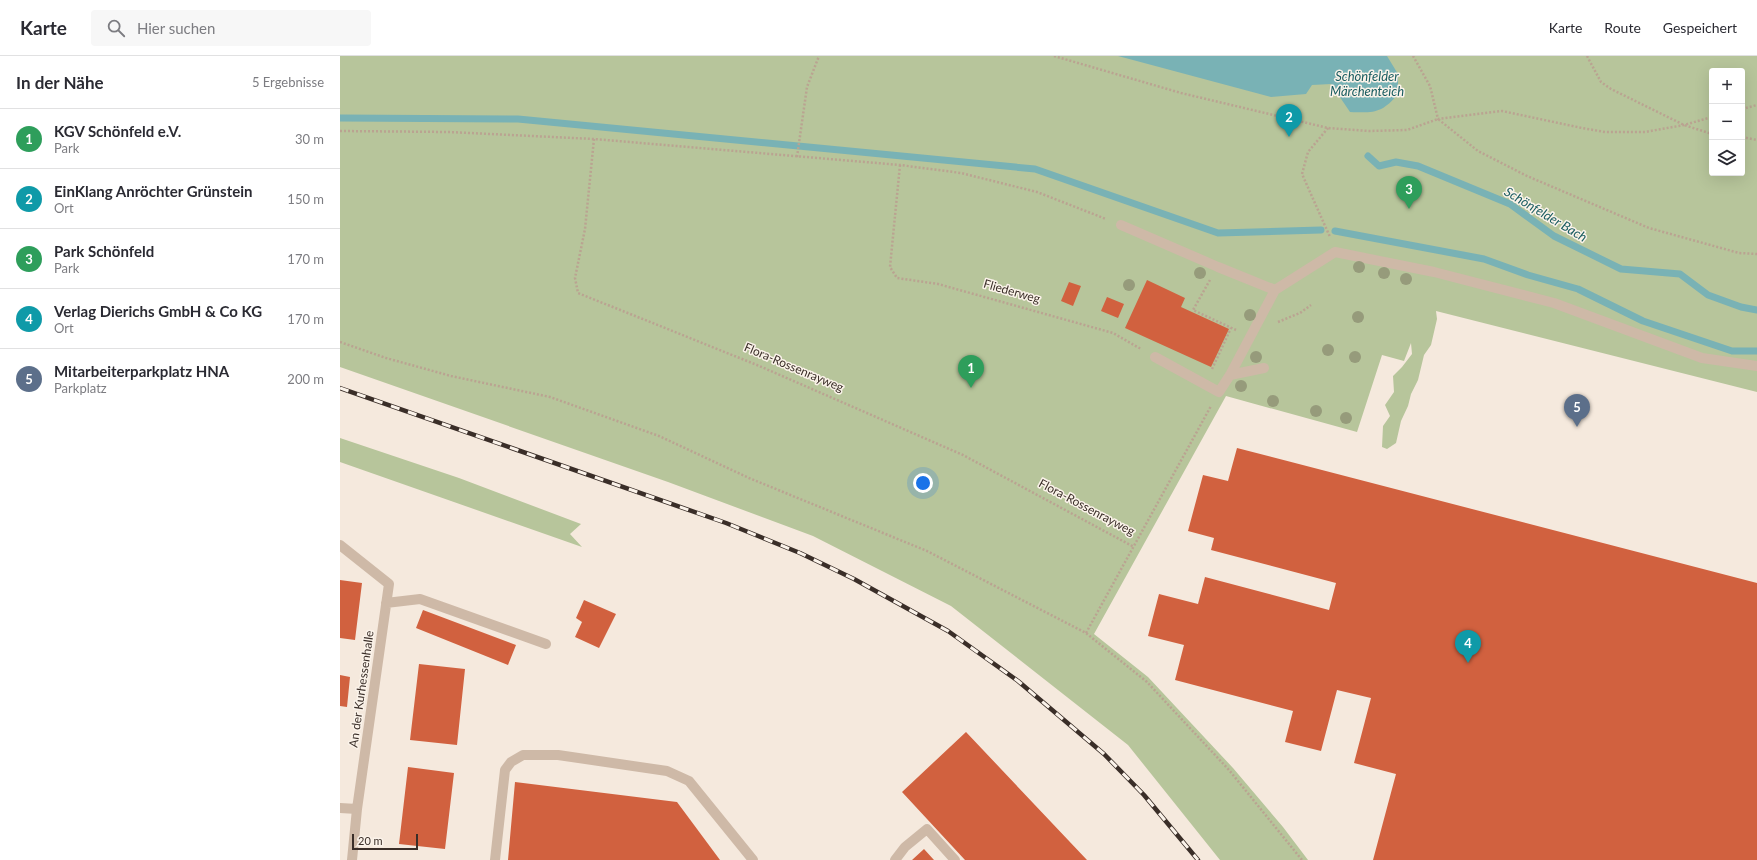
<!DOCTYPE html>
<html lang="de">
<head>
<meta charset="utf-8">
<style>
  :root { --surface:#fff; --page:#f7f7f7; --text:#2b2b33; --muted:#7c7c81; --line:#e1e1e2; --accent:#195c60 }
  body { margin:0; font-family:Lato,sans-serif; background:var(--page); color:var(--text) }
  .controls { position:absolute; right:12px; top:12px; display:grid; overflow:hidden; border-radius:4px; box-shadow:0 4px 16px #0002 }
  .controls button { width:36px; height:36px; display:grid; place-items:center; padding:0; border:0; border-bottom:1px solid var(--line); background:var(--surface); color:var(--text); font:20px sans-serif }
  .scale { position:absolute; left:12px; bottom:10px; width:66px; box-sizing:border-box; padding-left:4px; border:2px solid #3a2e28; border-top:0; font-size:11px; line-height:14px; white-space:nowrap; color:#3a2e28; -webkit-text-stroke:3px #fbf3ea; paint-order:stroke }
  .you { position:absolute; left:583px; top:427px; width:14px; height:14px; margin:-10px; border:3px solid #fff; border-radius:50%; background:#1a73e8; box-shadow:0 0 0 6px #1a73e833 }
  .badge { display:grid; place-items:center; width:26px; height:26px; border-radius:50%; background:var(--accent); color:#fff; font-size:13px; font-weight:700 }
  .pin { position:absolute; translate:-50% -33px; filter:drop-shadow(0 1px 2px #0008) }
  .pin::after { content:''; position:absolute; top:21px; width:14px; height:12px; background:inherit; clip-path:polygon(0 0,100% 0,50% 100%) }
  .list { margin:0; padding:0; list-style:none }
  h2 { display:flex; justify-content:space-between; align-items:center; height:52px; margin:0; padding:0 16px; font-size:17px }
  h2 small { font-size:13px; font-weight:400; color:var(--muted) }
  .list li { display:grid; grid-template-columns:26px 1fr auto; gap:12px; align-items:center; box-sizing:border-box; height:60px; padding:0 16px; border-top:1px solid var(--line) }
  .list b { display:block; font-size:15px; white-space:nowrap }
  .list p { margin:0; font-size:13px; white-space:nowrap; color:var(--muted) }
  .list em { font-size:13px; font-style:normal; color:var(--muted) }
  .icon { flex:none; width:22px; height:22px; fill:none; stroke:currentColor; stroke-width:2; stroke-linecap:round; stroke-linejoin:round }
  .map { position:relative; flex:none; width:1417px; height:804px; overflow:hidden }
  header { display:flex; align-items:center; gap:24px; box-sizing:border-box; height:56px; padding:0 20px; background:var(--surface); border-bottom:1px solid var(--line) }
  header strong { font-size:19px }
  nav { display:flex; gap:22px; margin-inline-start:auto; font-size:14px }
  .search { width:280px; height:36px; background:var(--page); display:flex; align-items:center; gap:10px; box-sizing:border-box; padding:0 14px; border-radius:4px; color:var(--muted); font-size:15px }
  main { display:flex }
  aside { flex:1; background:var(--surface) }
  .map>svg:first-child { display:block }
</style>
</head>
<body>
<header>
<strong>Karte</strong>
<div class="search"><svg class="icon" aria-label="search" viewBox="0 0 24 24"><circle cx="10" cy="10" r="6"/><path d="M15 15l6 6"/></svg>Hier suchen</div>
<nav><a>Karte</a><a>Route</a><a>Gespeichert</a></nav>
</header>
<main>
<aside>
<h2>In der Nähe<small>5 Ergebnisse</small></h2>
<ul class="list">
<li><span class="badge" style="background:#2e9e5b">1</span><div><b>KGV Schönfeld e.V.</b><p>Park</p></div><em>30 m</em></li>
<li><span class="badge" style="background:#0f9aa8">2</span><div><b>EinKlang Anröchter Grünstein</b><p>Ort</p></div><em>150 m</em></li>
<li><span class="badge" style="background:#2e9e5b">3</span><div><b>Park Schönfeld</b><p>Park</p></div><em>170 m</em></li>
<li><span class="badge" style="background:#0f9aa8">4</span><div><b>Verlag Dierichs GmbH &amp; Co KG</b><p>Ort</p></div><em>170 m</em></li>
<li><span class="badge" style="background:#5c6f8a">5</span><div><b>Mitarbeiterparkplatz HNA</b><p>Parkplatz</p></div><em>200 m</em></li>
</ul>
</aside>
<div class="map">
<svg width="1417" height="804" viewBox="0 0 1417 804">
  <rect width="100%" height="100%" fill="#f5e9dd"/>
  <!-- green -->
  <path fill="#b7c59b" fill-rule="evenodd" d="M0 0H1417V336L1096 255 1097 263 1091 289 1084 299 1078 324 1071 338 1068 350 1061 365 1056 387 1047 393 1042 391 1043 370 1050 360 1045 349 1054 336 1053 320 1062 311 1072 298 1071 287 1064 305 1042 299 1017 376 886 340 754 578 808 621 893 712 943 771 968 804H880L788 689 611 550 473 480 328 426 0 311ZM1372 15H1402V117H1372Z
    M0 382 119 422 241 468 230 478 242 491 0 406Z"/>
  <!-- water -->
  <path fill="#79b2b5" d="M778 0H1047L1058 18V38C1042 57 1035 57 1010 56L991 28 972 29 966 38 931 41Z"/>
  <g fill="none" stroke-linecap="round" stroke-linejoin="round">
    <!-- stream -->
    <path stroke="#79b2b5" stroke-width="7" d="M0 62 178 63 695 113 878 177 981 174
      M1028 100 1039 110 1056 106 1078 110 1170 148 1214 180 1281 213 1340 218 1368 239 1401 251 1417 254
      M995 175 1144 203 1188 219 1238 233 1303 265 1392 295H1417"/>
  </g>
  <!-- building -->
  <path fill="#d1613f" d="M807 224 845 242 841 251 889 273 871 311 785 272Z
    M729 226 741 230 733 250 721 245Z
    M767 241 784 248 778 262 761 255Z
    M897 392 1417 527V804H1033L1056 718 1014 707 1031 642 997 634 981 695 945 686 953 655 835 624 844 589 808 580 819 538 858 548 865 521 989 554 996 527 871 494 874 482 848 475 863 419 888 425Z
    M0 524 22 527 15 584 0 582Z
    M244 544 276 558 259 592 235 581 242 566 236 562Z
    M83 554 176 589 168 609 76 572Z
    M79 608 125 613 117 689 70 684Z
    M0 619 10 621 7 651 0 650Z
    M626 676 747 804H625L562 736Z
    M68 711 114 717 105 793 59 788Z
    M175 726 337 746 380 804H168Z
    M584 793 594 804H572Z"/>
  <g fill="none" stroke-linecap="round" stroke-linejoin="round">
    <!-- path -->
    <path stroke="#baa391" stroke-width="2.5" stroke-dasharray="2 2" stroke-linecap="butt" d="M714 0 841 37 988 72 1029 75 1067 74 1098 63 1138 95 1187 120 1309 172 1399 197 1417 198
      M1073 0 1090 30 1098 63 1162 55 1242 72 1265 76H1305L1344 69 1372 61
      M1247 0 1261 26 1271 33 1344 69 1372 78
      M1402 53 1417 49
      M988 72 968 96 962 118 990 181
      M0 75 109 76 254 83 560 109 621 117 697 136 766 163
      M1402 81 1417 84
      M254 83 245 173 235 222 238 237 417 309 623 399 794 491
      M457 101 467 31 479 0
      M560 109 550 211 557 222 598 228 773 277 801 293
      M870 224 853 254 896 274
      M938 266 960 257 971 249
      M0 286 46 302 111 320 210 341 319 380 409 422 587 495 746 577 807 626 889 714 962 804
      M872 313 891 272
      M746 577 871 350"/>
    <!-- minor -->
    <path stroke="#ceb9a7" stroke-width="10" d="M781 169 878 211 935 234 995 196 1094 216 1214 247 1362 302 1417 310
      M815 301 879 336 890 319 935 234
      M890 319 924 312
      M0 489 49 528 17 753 12 804
      M46 547 80 543 206 588
      M0 752 17 753
      M155 804 165 714 171 706 183 699H218L327 715 349 725 413 804
      M555 804 565 791 587 773 615 804"/>
    <!-- rail casing -->
    <g stroke="#3a2e28" stroke-width="4.5">
      <path id="rail" d="M0 332 386 467 460 497 514 523 608 575 678 625 764 698 804 739 858 804"/>
    </g>
    <!-- rail -->
    <use href="#rail" stroke="#fbf3ea" stroke-width="3" stroke-dasharray="9" stroke-linecap="butt"/>
  </g>
  <!-- trees -->
  <g fill="#969b7b">
    <circle cx="1019" cy="211" r="6"/>
    <circle cx="860" cy="217" r="6"/>
    <circle cx="1044" cy="217" r="6"/>
    <circle cx="1066" cy="223" r="6"/>
    <circle cx="789" cy="229" r="6"/>
    <circle cx="910" cy="259" r="6"/>
    <circle cx="1018" cy="261" r="6"/>
    <circle cx="988" cy="294" r="6"/>
    <circle cx="916" cy="301" r="6"/>
    <circle cx="1015" cy="301" r="6"/>
    <circle cx="901" cy="330" r="6"/>
    <circle cx="933" cy="345" r="6"/>
    <circle cx="976" cy="355" r="6"/>
    <circle cx="1006" cy="362" r="6"/>
  </g>
  <g text-anchor="middle" dominant-baseline="central" stroke-width="3" stroke-linejoin="round" paint-order="stroke">
    <!-- street labels -->
    <g font-size="12" fill="#3a2e28" stroke="#fbf3ea">
      <text transform="translate(672 235) rotate(16)">Fliederweg</text>
      <text transform="translate(454 311) rotate(23)">Flora-Rossenrayweg</text>
      <text transform="translate(747 451) rotate(28)">Flora-Rossenrayweg</text>
      <text transform="translate(21 633) rotate(-82)">An der Kurhessenhalle</text>
    </g>
    <!-- water labels -->
    <g font-size="13" font-style="italic" fill="#195c60" stroke="#fbf3ea">
      <text x="1027" y="20">Schönfelder<tspan x="1027" dy="15">Märchenteich</tspan></text>
      <text transform="translate(1206 158) rotate(31)">Schönfelder Bach</text>
    </g>
  </g>
</svg>
<div class="controls">
<button>+</button>
<button>−</button>
<button><svg class="icon" aria-label="layers" viewBox="0 0 24 24"><path d="M12 4l9 5-9 5-9-5zM3 14l9 5 9-5"/></svg></button>
</div>
<div class="scale">20 m</div>
<div class="you"></div>
<div class="pin badge" style="left:631px;top:332px;background:#2e9e5b">1</div>
<div class="pin badge" style="left:949px;top:81px;background:#0f9aa8">2</div>
<div class="pin badge" style="left:1069px;top:153px;background:#2e9e5b">3</div>
<div class="pin badge" style="left:1128px;top:607px;background:#0f9aa8">4</div>
<div class="pin badge" style="left:1237px;top:371px;background:#5c6f8a">5</div>
</div>
</main>
</body>
</html>
